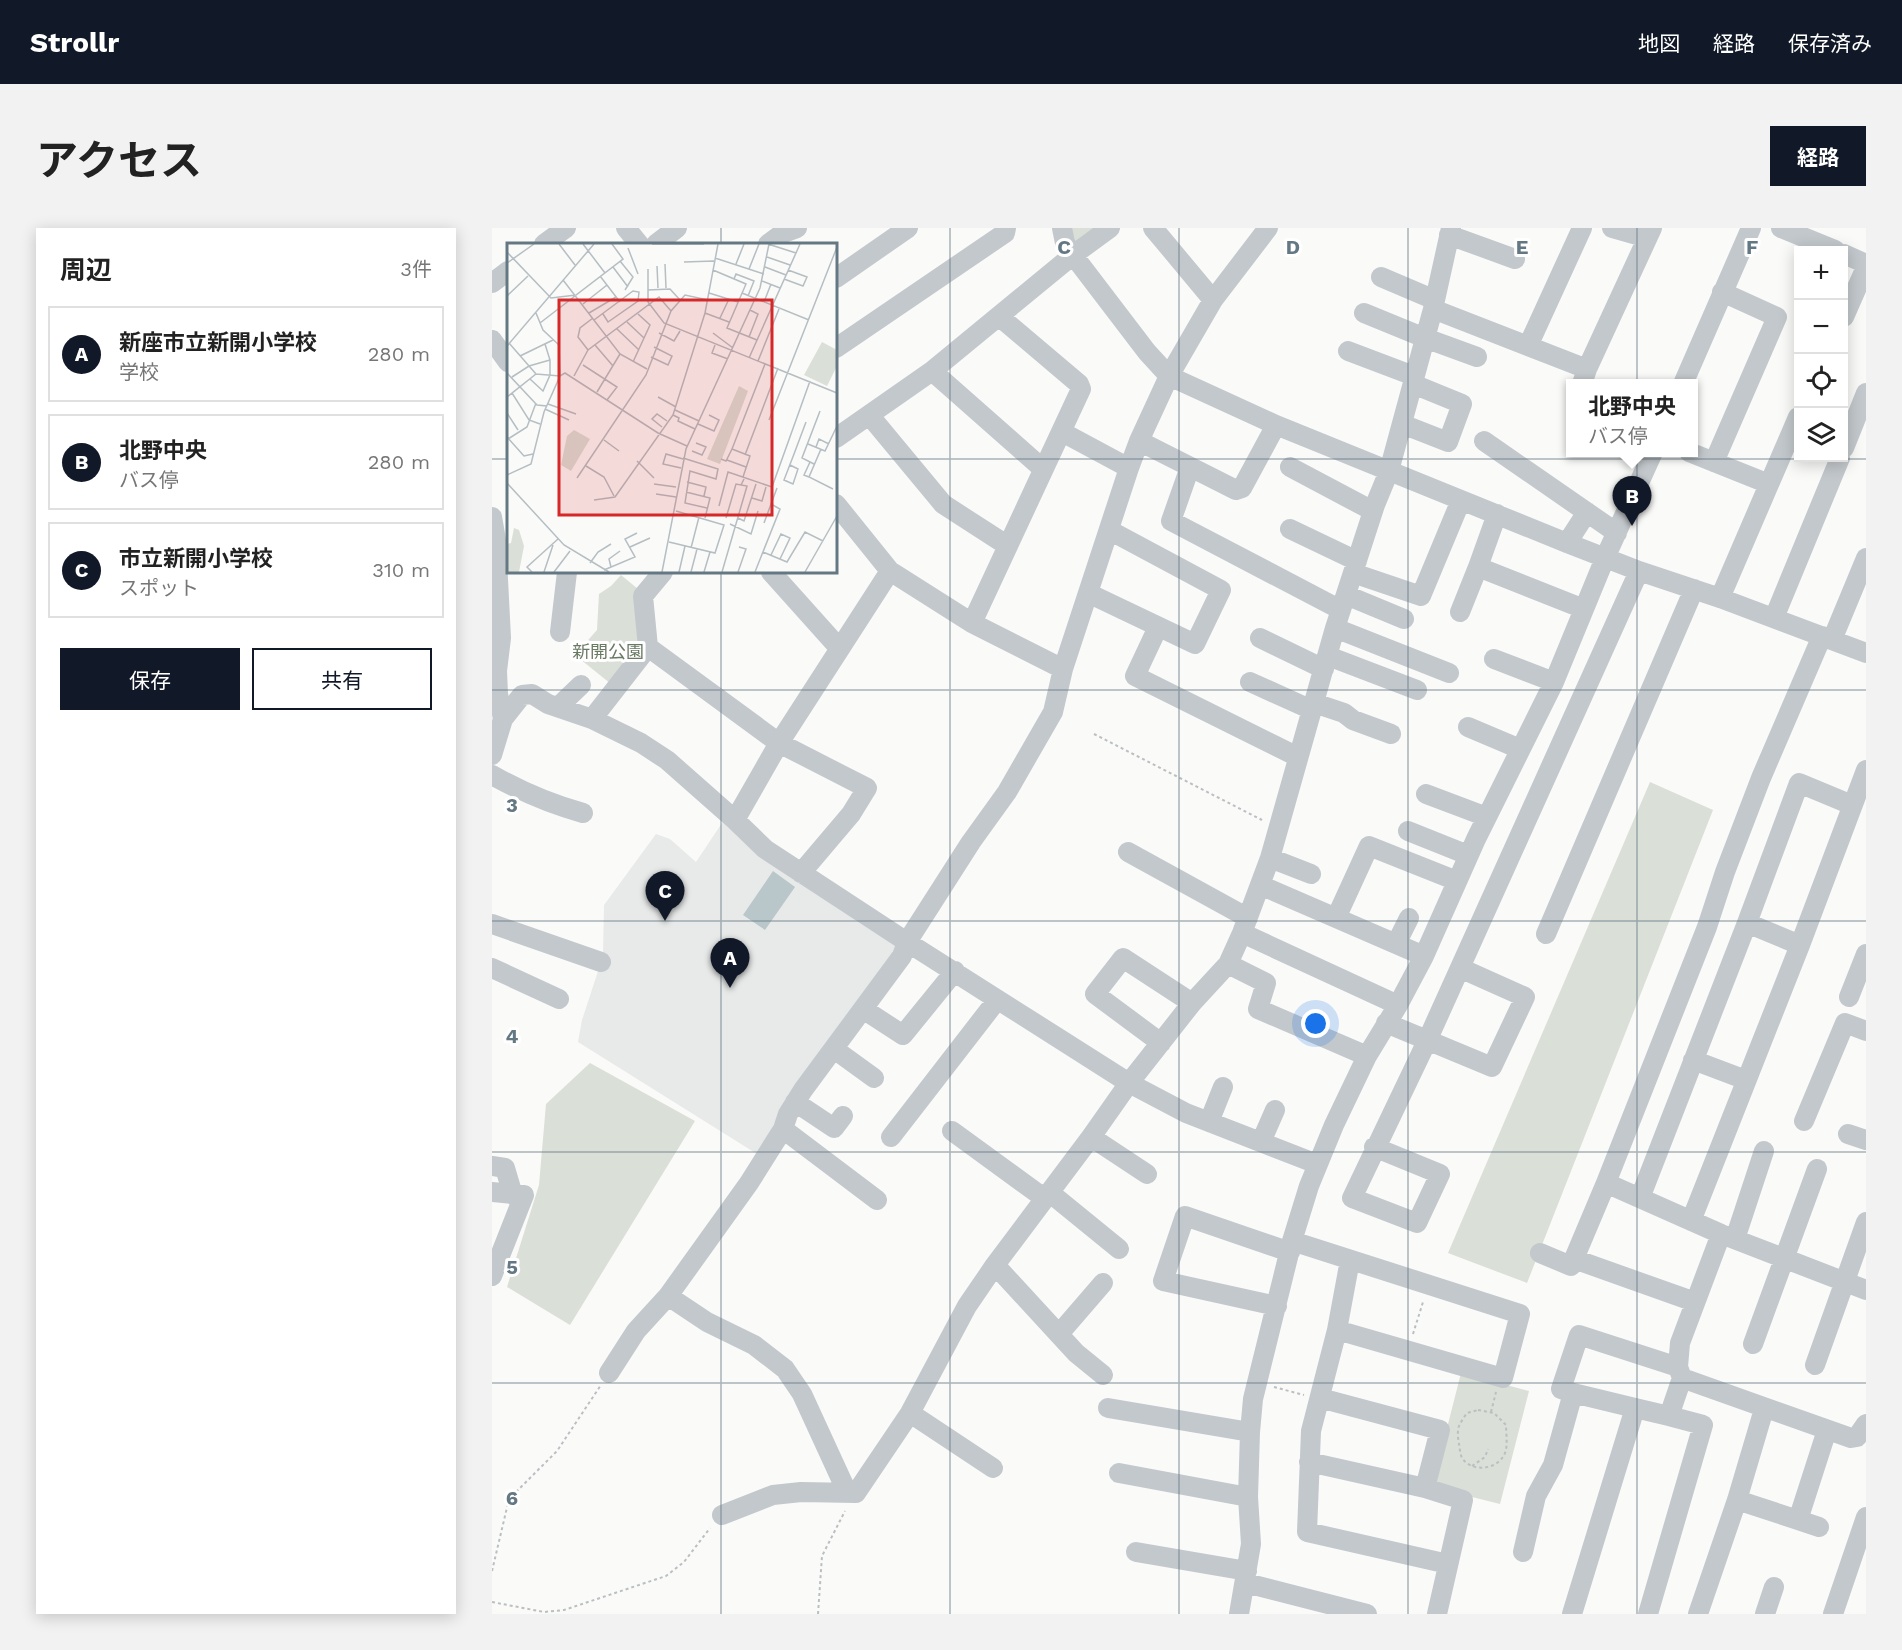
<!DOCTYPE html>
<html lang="ja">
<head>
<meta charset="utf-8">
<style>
  :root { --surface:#fff; --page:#f2f2f2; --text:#222; --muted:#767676; --line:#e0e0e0; --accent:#111827 }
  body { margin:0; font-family:"Work Sans","Noto Sans JP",sans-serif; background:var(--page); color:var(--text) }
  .controls { position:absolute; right:18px; top:18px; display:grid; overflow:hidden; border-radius:0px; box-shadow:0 3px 15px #0003 }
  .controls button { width:54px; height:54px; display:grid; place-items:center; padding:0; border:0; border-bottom:2px solid var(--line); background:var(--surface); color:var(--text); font:30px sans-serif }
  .you { position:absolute; left:824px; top:796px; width:21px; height:21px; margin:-15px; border:4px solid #fff; border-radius:50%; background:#1a73e8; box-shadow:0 0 0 9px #1a73e833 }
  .badge { display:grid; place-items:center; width:39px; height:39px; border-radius:50%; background:var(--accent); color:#fff; font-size:20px; font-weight:700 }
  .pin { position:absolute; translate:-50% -50px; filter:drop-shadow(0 2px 3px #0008) }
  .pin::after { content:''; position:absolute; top:32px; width:21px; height:18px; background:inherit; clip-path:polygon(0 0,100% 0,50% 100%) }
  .popup { position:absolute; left:1074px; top:151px; width:132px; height:78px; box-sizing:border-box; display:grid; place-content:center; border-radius:0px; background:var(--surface); filter:drop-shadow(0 2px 4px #0005); font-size:20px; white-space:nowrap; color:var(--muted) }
  .popup b { font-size:22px; color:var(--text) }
  .popup::after { content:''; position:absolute; left:50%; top:100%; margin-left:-12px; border:12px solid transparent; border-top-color:var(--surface) }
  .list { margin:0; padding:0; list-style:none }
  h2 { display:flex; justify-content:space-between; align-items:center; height:78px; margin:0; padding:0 24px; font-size:26px }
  h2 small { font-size:20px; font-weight:400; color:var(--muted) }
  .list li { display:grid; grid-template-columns:39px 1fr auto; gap:18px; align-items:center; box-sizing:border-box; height:96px; margin:0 12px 12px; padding:0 12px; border:2px solid var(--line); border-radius:0px }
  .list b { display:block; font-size:22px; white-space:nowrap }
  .list p { margin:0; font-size:20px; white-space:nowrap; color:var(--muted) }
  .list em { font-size:20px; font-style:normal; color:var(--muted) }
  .actions { display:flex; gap:12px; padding:18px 24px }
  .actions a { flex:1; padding:14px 0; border:2px solid var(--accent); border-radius:0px; text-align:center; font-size:21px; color:var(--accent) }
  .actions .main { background:var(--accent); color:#fff }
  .icon { flex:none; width:33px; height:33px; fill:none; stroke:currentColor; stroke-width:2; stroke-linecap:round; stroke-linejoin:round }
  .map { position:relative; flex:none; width:1374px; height:1386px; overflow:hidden; border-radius:0px }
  header { display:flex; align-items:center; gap:36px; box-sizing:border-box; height:84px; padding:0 30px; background:var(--accent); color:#fff }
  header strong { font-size:28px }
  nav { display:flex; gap:33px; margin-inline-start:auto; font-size:21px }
  .intro { display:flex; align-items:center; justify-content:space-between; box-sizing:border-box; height:144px; padding:0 36px }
  h1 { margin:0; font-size:42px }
  .button { padding:15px 27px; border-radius:0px; background:var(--accent); color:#fff; font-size:21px; font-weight:700 }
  main { display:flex; gap:36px; padding:0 36px }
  aside { flex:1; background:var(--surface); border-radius:0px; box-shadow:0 3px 15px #0003 }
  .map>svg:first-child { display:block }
</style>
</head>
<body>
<header>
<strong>Strollr</strong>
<nav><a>地図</a><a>経路</a><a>保存済み</a></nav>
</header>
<div class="intro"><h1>アクセス</h1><a class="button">経路</a></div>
<main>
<aside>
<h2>周辺<small>3件</small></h2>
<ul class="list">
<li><span class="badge">A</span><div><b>新座市立新開小学校</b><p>学校</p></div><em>280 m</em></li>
<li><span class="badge">B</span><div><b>北野中央</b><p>バス停</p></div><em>280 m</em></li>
<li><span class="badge">C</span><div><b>市立新開小学校</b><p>スポット</p></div><em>310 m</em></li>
</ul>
<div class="actions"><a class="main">保存</a><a>共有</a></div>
</aside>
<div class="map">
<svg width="1374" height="1386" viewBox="0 0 1374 1386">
  <rect width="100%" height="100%" fill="#fafaf8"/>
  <!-- built -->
  <path fill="#e8eae9" d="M232 592 403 712 404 721 290 878 279 903 265 926 86 814 90 792 111 728 112 677 164 606 178 611 204 634Z"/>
  <!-- green -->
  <path fill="#dadfd7" d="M577 0H604L583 16Z
    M129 347 146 361 147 414 119 456 83 427 105 402 107 366 119 358Z
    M1158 554 1221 582 1035 1055 956 1025Z
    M98 835 203 893 78 1097 15 1059 47 957 54 876Z
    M969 1145 1037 1163 1008 1276 940 1259Z"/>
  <!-- water -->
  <path fill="#b9c7ca" d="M281 643 303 659 273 702 251 687Z"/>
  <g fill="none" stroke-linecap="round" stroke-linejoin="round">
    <!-- path -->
    <path stroke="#bbbfc2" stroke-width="2" stroke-dasharray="3 3" stroke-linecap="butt" d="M602 506 770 592
      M921 1106 931 1074
      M782 1159 812 1167
      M986 1182 1002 1185 1014 1197C1014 1206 1016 1217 1013 1225 1006 1242 980 1245 970 1230 968 1226 968 1221 967 1216 966 1211 965 1203 967 1198 969 1194 972 1189 975 1185Z
      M999 1184 1004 1164
      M980 1238 993 1229 996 1221
      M0 1343 17 1271 65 1223 109 1157
      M0 1374 52 1384 72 1382 174 1348 192 1334 218 1300
      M326 1386 330 1328 353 1283"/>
    <!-- minor -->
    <path stroke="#c3c8cc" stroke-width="20" d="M134 0 147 16
      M570 0 573 15 581 27 655 124 677 148 784 197 1075 315 1147 343 1228 370 1374 425
      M661 0 721 72
      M1120 0 1155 10
      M1289 0 1343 22
      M957 7 1023 31
      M52 16 74 0
      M164 16 185 0
      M276 16 291 5 305 0
      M1352 26 1374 36
      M889 49 943 72
      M344 50 416 0
      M0 55 16 43
      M941 81 1095 141
      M872 85 933 110 985 129
      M1352 89 1374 39
      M0 112 16 134
      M1036 118 1090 0
      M344 120 513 5 514 0
      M856 123 922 148
      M440 143 551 241
      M1090 156 1095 141 1160 0
      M1191 156 1259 0
      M378 188 451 276 516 318
      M910 196 956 214 970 176 921 156
      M570 204 637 240
      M344 210 440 143 581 27 618 0
      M647 213 744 262 750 260 784 197
      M992 213 1125 305
      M1352 220 1374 165
      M1197 224 1277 256
      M1222 234 1285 89 1230 64
      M698 239 679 293 849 382
      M798 239 881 283
      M344 276 398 343 480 395 571 441
      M1005 286 986 339 1092 381
      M0 289 4 312 9 410 5 443 6 466 11 491
      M798 301 865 333
      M1075 315 1095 284
      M279 344 348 421
      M861 345 929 368 969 272
      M596 365 703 416 729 362 617 302
      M854 367 912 391
      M1228 370 1306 189
      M968 384 986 339
      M1282 390 1348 230
      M480 395 589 161 587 156 508 89
      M666 399 643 448 806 529
      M843 400 957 445
      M68 404 75 344
      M1330 408 1269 550 1233 644 1215 699 1114 955 1229 1006 1374 1062
      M768 410 832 441
      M1340 412 1374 330
      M156 419 287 515 375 560 359 586 309 645
      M836 428 925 462
      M1002 431 1062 454
      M758 454 820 482
      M822 475 852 485 861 492 899 506
      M66 479 89 457
      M100 491 156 419 151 368 171 344
      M976 499 1028 521
      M0 527 11 491 30 467 40 466 56 476 100 491 149 515 175 532 243 592 273 621 415 714 637 855 694 885 825 936
      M0 547C30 564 58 576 91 585
      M934 566 995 589
      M243 592 287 515 398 343
      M916 603 976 627
      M636 624 756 690
      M778 630 819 646
      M768 657 932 728
      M844 690 877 618 965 653
      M1255 695 1308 717
      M0 696 109 734
      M750 705 906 777
      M1054 706 1202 361
      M904 716 917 690
      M736 736 774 755 766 781 875 828
      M0 740 67 771
      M1357 769 1374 726
      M371 781 411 807 463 743
      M894 795 1000 839 1033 769 968 740
      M669 815 603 766 631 730 700 775
      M342 821 382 850
      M1201 832 1254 852
      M303 874 342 900 351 888
      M1312 893 1353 795 1374 803
      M717 894 731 859
      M291 901 385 972
      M460 903 552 970
      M1356 906 1374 912
      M399 909 505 772
      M599 909 655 946
      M769 914 783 882
      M882 919 948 946 925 995 860 970 935 813 1147 343
      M0 938 13 940 21 967
      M0 964 32 967 0 1048
      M557 964 627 1021
      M1148 970 1255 695 1307 555 1360 577
      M1199 993 1308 717 1374 542
      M1243 1011 1272 923
      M800 1013 1028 1086 1011 1150 845 1102 819 1203 815 1304 956 1336
      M1048 1025 1079 1038 1114 955
      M1082 1031 1203 1074
      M503 1037 584 1125 611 1147
      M176 1068 215 1094 262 1117 293 1141 310 1166 355 1264
      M785 1078 671 1053 693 988 798 1024
      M845 1102 858 1032
      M567 1106 611 1055
      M1261 1116 1325 941
      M1323 1137 1374 994
      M1186 1139 1188 1115 1229 1006
      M117 1145 144 1103 176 1068 257 955 291 901 296 886 311 862 410 728 415 714 479 614 515 564 561 484 571 441 637 240 647 213 677 148 721 72 776 0
      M1081 1165 1143 1180
      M828 1170 948 1202 933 1260
      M616 1180 758 1204
      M418 1185 501 1240
      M817 1234 933 1260 971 1272 945 1386
      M627 1245 756 1269
      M1245 1272 1306 1292 1335 1202
      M230 1287 281 1267 309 1264 364 1265 418 1185 475 1078 503 1037 599 909 637 855 700 775 736 736 750 705 778 630 843 400 883 277 897 243 941 81 959 0
      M1306 1292 1327 1299
      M644 1324 755 1343
      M1031 1324 1044 1268 1061 1237 1081 1165 1069 1161 1087 1107 1186 1139 1190 1150 1359 1210 1365 1209 1374 1196
      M754 1355 875 1386
      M747 1386 759 1316 756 1269 758 1204 761 1171 800 1013 817 958 842 897 875 828 906 777 932 728 984 611 1062 454 1113 330 1161 224
      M1080 1386 1143 1180 1177 1188 1190 1150
      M1156 1386 1211 1197 1177 1188
      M1206 1386 1245 1272 1272 1181
      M1273 1386 1282 1359
      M1341 1386 1374 1289"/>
  </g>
  <!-- grid -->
  <path fill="none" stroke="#647884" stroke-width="1.5" stroke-opacity="0.55" d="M229 0V16M458 0V1386M687 0V1386M916 0V1386M1145 0V1386M0 231H16M344 231H1374M229 344V1386M0 462H1374M0 693H1374M0 924H1374M0 1155H1374"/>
  <g text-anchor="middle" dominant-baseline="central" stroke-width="6" stroke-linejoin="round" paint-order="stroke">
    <!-- park labels -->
    <g font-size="18" fill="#697a63" stroke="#fff">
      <text x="116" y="423">新開公園</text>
    </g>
  </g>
  <!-- overview -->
  <g transform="translate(15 15)">
    <rect width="330" height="330" fill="#fafaf8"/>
    <path d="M315 99 330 107V123L320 143 297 132ZM232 143 241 148 213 221 200 216ZM67 187 83 196 64 228 54 222 60 193ZM7 285 12 287 17 303 12 329H0V301L4 300Z" fill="#dadfd7"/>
    <path fill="none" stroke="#b5bec3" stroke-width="1.5" d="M52 1 68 22M76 1 98 30M145 1H197M261 1 289 10M121 5 131 31M0 9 44 55 69 52 116 16 105 1M260 14 283 22M208 15 257 31M113 18 126 34 118 47M177 19 207 18M0 20 27 1M158 21 159 45M229 21 237 1M150 23 151 45M106 24 121 44M258 24 279 32M141 26V47M242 26 252 1M206 27 239 41 220 85 250 97M93 33 113 59M227 36 229 31 247 38 241 53M277 36 296 43 300 34 281 27M56 37 113 111 140 126M255 38 273 45M202 50 231 59M235 50 302 77M0 53 21 33M173 57 163 46 141 47V59L157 80 330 150M257 59 264 41M76 61 100 42M82 70 109 54M198 70 222 79M213 75 222 56M87 77 126 48 132 49 131 58 101 79 96 71M120 79 137 95M33 80 68 53M110 86 132 107M152 90 167 98 173 88M206 90 226 105M242 94 251 71 243 67M2 100 29 131M88 102 106 123M208 102 205 110 221 116M0 103 87 1M81 107 71 94 73 85 86 75M13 113 46 97M144 114 161 122 165 113 147 104M242 115 293 1M251 118 272 66M126 119 143 82 131 71M76 122 110 144 100 157M0 130 30 162 40 163M67 133 81 107 152 54 164 68M5 134 22 123 43 117 38 101M23 136 36 148 43 132V117M90 149 113 111M5 150 22 177 33 181M0 154 29 131 53 133 58 130 151 190 180 203M151 154 169 164M41 161 69 171M38 166 62 177M168 167 192 178M0 170 11 187M166 172 172 175 171 178 188 186M262 177 330 4M191 181 207 188 212 177 202 172M155 184 145 176 150 171 160 178M0 194 17 213 26 211M1 196 20 184 29 160M97 197 112 208M301 201 318 208 330 183M309 204 312 196 322 201M314 206 302 234 326 246M185 208 195 212 199 204 189 200M238 212 271 125M176 215 211 226 209 236 183 228 178 260 200 265M214 216 219 218 225 206M220 217 239 224M130 218 147 235M307 221 295 215 313 168M283 222 291 226 286 241 277 237 287 211 299 179M79 223 97 234 107 253M174 225 156 221 159 211 176 216M0 232 24 221 37 169 53 133 52 102 36 87 29 70M236 234 243 213 225 206 258 121M302 234 297 232 303 219M70 235 139 132 164 68 178 52 201 57M180 239 199 244 197 253M0 240 57 302 102 329M147 241 169 244M179 249 203 255 198 275M149 251 169 254M245 255 255 258 259 244M87 257 108 254 166 172 198 70 211 1M212 263 221 229 265 244 303 138M219 275 229 241 234 242 237 236M231 275 237 278 249 241M257 280 270 245M223 281 244 291 251 268M162 299 208 310 217 282 169 268M123 304 143 295M184 305 192 274M256 309 280 319 298 289 316 298M264 312 274 291 283 295 273 316M83 320 91 309 104 301M104 324 102 316 113 308M97 327 128 314 118 296 130 290M25 329 20 324 51 296M37 329 46 302M47 329 63 308M155 329 179 206 253 45 262 1M172 329 178 303M184 329 190 306M197 329 203 309M215 329 240 243 234 242M231 329 239 306 232 304M248 329 273 266 264 261M298 329 330 273"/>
    <path fill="#d62828" fill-opacity="0.15" stroke="#d62828" stroke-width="3" d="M52 57H265V272H52Z"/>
    <rect width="330" height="330" fill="none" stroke="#647884" stroke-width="3"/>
  </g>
  <g font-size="20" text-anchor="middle" font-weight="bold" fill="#647884" stroke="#fff" stroke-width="6" stroke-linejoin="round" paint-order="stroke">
    <text x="572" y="26">C</text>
    <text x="801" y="26">D</text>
    <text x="1030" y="26">E</text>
    <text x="1260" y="26">F</text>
    <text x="20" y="584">3</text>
    <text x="20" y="815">4</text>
    <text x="20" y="1046">5</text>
    <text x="20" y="1277">6</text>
  </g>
</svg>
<div class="controls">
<button>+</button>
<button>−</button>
<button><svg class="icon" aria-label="locate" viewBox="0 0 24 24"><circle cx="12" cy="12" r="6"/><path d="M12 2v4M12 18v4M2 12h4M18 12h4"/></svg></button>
<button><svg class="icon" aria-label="layers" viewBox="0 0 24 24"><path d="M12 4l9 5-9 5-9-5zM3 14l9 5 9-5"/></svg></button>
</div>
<div class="you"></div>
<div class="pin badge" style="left:238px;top:760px">A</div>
<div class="pin badge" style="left:1140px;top:298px">B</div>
<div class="popup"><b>北野中央</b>バス停</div>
<div class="pin badge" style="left:173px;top:693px">C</div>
</div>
</main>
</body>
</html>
